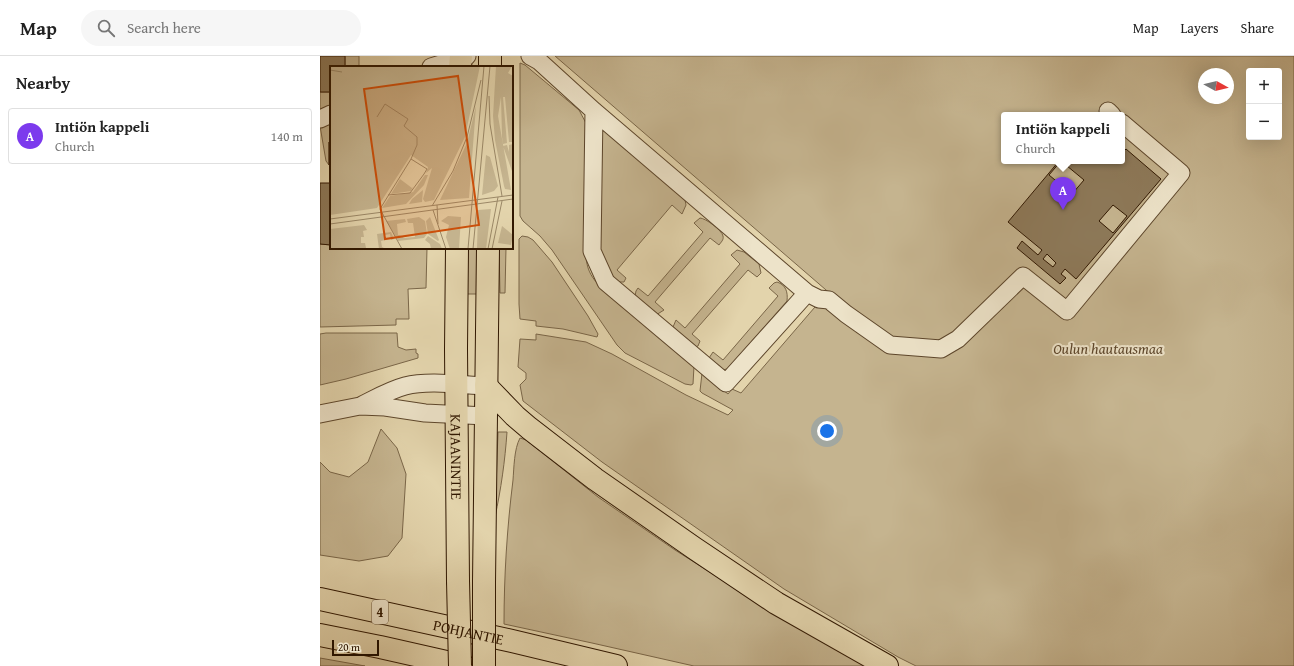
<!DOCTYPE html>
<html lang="en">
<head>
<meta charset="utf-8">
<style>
  :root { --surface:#fff; --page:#f6f6f6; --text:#222; --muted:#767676; --line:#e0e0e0; --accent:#7c3aed }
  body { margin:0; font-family:"Gentium Book Plus",serif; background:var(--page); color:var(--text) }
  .controls { position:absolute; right:12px; top:12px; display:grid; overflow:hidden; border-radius:4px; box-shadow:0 4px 16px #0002 }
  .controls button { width:36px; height:36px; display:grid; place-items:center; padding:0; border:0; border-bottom:1px solid var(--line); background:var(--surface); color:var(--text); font:20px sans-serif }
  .compass { position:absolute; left:878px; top:12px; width:36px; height:36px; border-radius:50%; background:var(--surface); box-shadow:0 4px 16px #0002; rotate:98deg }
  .scale { position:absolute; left:12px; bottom:10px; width:47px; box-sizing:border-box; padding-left:4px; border:2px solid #301700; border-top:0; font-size:11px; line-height:14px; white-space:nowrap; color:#301700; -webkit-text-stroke:3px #ede3c9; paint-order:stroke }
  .you { position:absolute; left:507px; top:375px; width:14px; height:14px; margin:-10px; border:3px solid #fff; border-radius:50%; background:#1a73e8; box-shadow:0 0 0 6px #1a73e833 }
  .badge { display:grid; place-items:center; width:26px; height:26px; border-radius:50%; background:var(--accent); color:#fff; font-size:13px; font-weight:700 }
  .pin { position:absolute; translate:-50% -33px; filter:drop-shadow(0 1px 2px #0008) }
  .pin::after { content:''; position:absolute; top:21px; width:14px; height:12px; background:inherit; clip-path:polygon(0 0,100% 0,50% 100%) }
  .popup { position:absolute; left:681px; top:56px; width:124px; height:52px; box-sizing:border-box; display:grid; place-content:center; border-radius:4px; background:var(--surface); filter:drop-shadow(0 1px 3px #0005); font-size:13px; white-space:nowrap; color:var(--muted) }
  .popup b { font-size:15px; color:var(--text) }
  .popup::after { content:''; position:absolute; left:50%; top:100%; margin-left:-8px; border:8px solid transparent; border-top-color:var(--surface) }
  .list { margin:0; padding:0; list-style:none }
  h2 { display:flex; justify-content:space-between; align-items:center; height:52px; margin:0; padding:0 16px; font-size:17px }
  h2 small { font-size:13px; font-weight:400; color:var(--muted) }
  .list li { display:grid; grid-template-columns:26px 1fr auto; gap:12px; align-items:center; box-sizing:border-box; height:56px; margin:0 8px 8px; padding:0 8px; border:1px solid var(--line); border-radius:4px }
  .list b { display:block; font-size:15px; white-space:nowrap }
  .list p { margin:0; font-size:13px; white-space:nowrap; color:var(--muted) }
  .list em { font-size:13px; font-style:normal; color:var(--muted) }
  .icon { flex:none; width:22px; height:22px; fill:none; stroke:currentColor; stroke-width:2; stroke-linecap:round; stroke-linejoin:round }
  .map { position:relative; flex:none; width:974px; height:610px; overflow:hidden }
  header { display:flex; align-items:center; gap:24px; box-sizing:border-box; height:56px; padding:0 20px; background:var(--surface); border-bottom:1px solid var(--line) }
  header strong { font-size:19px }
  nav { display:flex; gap:22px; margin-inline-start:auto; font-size:14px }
  .search { width:280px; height:36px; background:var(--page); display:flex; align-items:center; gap:10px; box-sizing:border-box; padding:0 14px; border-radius:22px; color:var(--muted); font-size:15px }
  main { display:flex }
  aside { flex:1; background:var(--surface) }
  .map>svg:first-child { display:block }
</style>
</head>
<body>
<header>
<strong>Map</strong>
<div class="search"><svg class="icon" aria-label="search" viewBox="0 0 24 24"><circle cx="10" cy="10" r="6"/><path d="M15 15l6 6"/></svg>Search here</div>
<nav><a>Map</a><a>Layers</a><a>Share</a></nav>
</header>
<main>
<aside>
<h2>Nearby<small></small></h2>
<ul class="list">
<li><span class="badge">A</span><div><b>Intiön kappeli</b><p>Church</p></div><em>140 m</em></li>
</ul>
</aside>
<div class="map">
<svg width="974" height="610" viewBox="0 0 974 610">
  <rect width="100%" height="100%" fill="#e3d4ac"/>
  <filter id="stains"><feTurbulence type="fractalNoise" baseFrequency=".005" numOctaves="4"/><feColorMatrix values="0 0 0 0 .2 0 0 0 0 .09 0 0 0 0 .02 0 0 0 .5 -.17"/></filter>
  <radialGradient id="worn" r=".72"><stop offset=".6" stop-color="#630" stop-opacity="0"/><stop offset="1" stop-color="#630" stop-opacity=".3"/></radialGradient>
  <!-- green -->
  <path fill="#c5b48f" stroke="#7a6648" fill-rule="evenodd" d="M25 0H39V11H25Z
    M235 0H974V610H596L578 601 464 533 282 406 203 345 200 329 206 323V317L198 311 200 283 216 284V278L266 286 292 298 366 339 408 359 413 354 382 337 380 335 382 317 408 338 412 333 421 337 501 244 513 240ZM929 15H959V81H929ZM884 18H908V42H884ZM684 59H802V105H684Z
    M200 7 205 9 259 54 267 69 266 201C267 212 270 219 277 227L374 310 373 328 371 329 365 328 305 297 297 289 232 194 220 180 203 165 200 160Z
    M0 36H11V55L0 58Z
    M11 64V86H9V109L6 105 0 70Z
    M280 73 286 76 365 144 366 149 362 158 352 149 297 214 306 222 304 226H296L279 203Z
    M380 162C385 162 402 174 403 180 404 184 401 186 399 189L390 182 335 246 344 254 336 259 315 240 316 235 318 232 328 240 383 176 374 167Z
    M202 180 208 181 213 184 232 206 268 260 278 278 277 281 243 273 216 270V265L200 263 199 248V183Z
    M0 188 11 189V192H107L106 232 88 233 89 263H76V269L0 271Z
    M147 192H160V238H147Z
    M179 192H186L185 237H180Z
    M417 194 424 196 439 208 441 217 437 221 428 214 372 278 380 285 378 290 375 291 353 271 356 264 365 272 420 208 411 199Z
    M457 226C466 229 468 236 467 245L411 309 407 313 402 314 389 302 393 296 403 304 458 240 449 232 454 227Z
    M6 277H77L78 291 86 294 96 293V297L98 298V302L26 323 0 329V278Z
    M61 373 77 392 86 418 82 482 68 500 39 505 0 499V406L10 416 29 421 48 406Z
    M178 376H187C185 405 181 433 175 461Z
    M200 382 206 384 278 441 355 494 475 570 547 610H374L272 587 184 568C184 520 187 472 193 424 194 412 194 393 200 382Z
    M0 602 45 610H0Z"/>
  <!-- building -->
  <path fill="#8d7959" stroke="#301700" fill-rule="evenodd" d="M0 0H25V11H11V36H0Z
    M9 86H11V109H9Z
    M806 93 841 123 756 223 745 213 741 218 746 222 740 228 697 192 702 185 718 199 722 194 688 166 739 105H741L729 119 752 138 764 124 741 105H802V97ZM793 149 807 160 793 177 779 165ZM727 198 736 207 733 211 723 203Z
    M0 127H11V189L0 188Z"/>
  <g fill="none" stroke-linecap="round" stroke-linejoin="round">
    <!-- minor casing -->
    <g stroke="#5d462b" stroke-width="19">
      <path id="minor" d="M210 0 219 5 274 55 487 237 499 243 509 244 526 258 570 289 621 293 638 283 703 220 747 255 861 117 802 67
        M111 11 147 0
        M274 55 272 195 286 226 406 327 487 237
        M788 55 792 59
        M0 63 11 58
        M42 349C56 342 70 334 85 330 109 324 141 329 166 330
        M0 358 40 350 65 351 105 357 166 360"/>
    </g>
    <!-- major casing -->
    <g stroke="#301700" stroke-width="24">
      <g id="major">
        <path d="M140 11 141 0"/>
        <path d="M170 11V0"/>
        <path id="s1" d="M137 192 136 293 138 525"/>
        <path d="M164 526 168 192"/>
      </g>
    </g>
    <!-- highway casing -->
    <g stroke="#301700" stroke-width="24">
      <g id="highway">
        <path d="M166 330 195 360 209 372 275 423 374 492 456 547 567 610"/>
        <path id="s2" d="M0 543 192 585 296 610"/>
        <path d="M0 579 60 591 144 610"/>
      </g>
    </g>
    <!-- minor -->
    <use href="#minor" stroke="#ede3c9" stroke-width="17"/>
    <!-- major -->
    <use href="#major" stroke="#e3d4ac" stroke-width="22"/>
    <!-- highway -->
    <use href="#highway" stroke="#e3d4ac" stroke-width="22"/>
    <!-- major-bridge casing -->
    <g stroke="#301700" stroke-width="24" stroke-linecap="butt">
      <path id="major-bridge" d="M138 525 140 610
        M164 526V610"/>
    </g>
    <!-- major-bridge -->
    <use href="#major-bridge" stroke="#e3d4ac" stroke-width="22"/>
  </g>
  <g text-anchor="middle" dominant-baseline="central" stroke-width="4" stroke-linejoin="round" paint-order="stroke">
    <!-- shield labels -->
    <rect fill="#ede3c9" stroke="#69543c" stroke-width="1" x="52" y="544" width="16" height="24" rx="3"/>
    <g font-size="14" font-weight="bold" fill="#301700">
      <text x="60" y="556">4</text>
    </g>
    <!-- park labels -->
    <g font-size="15" font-style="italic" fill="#5d462b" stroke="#ede3c9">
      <text x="788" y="292">Oulun hautausmaa</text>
    </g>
    <!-- street labels -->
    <g font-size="15" fill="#301700" stroke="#ede3c9">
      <text stroke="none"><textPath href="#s1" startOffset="209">KAJAANINTIE</textPath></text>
      <text stroke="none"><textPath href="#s2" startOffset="152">POHJANTIE</textPath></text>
    </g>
  </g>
  <!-- overview -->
  <g transform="translate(10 10)">
    <rect width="183" height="183" fill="#e3d4ac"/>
    <path d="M0 0H150L135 71 104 134 95 136 93 133 102 102 96 107 98 101 81 89 47 142 0 149ZM166 0H182L178 7 183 10V76H179L175 31H173L177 77 173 78 172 71 171 31 168 50 181 124 175 123 174 120 165 74 163 50ZM146 40 139 132 110 134 137 77ZM183 78V108L173 80 177 79 179 86V79ZM156 89 160 91 168 120 164 125 152 129ZM95 109H98L94 119 76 138 52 142 60 130 83 126ZM70 113 82 122 83 121 81 125 61 128ZM93 124 92 136 79 138 82 133ZM161 143 156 183H147L148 144ZM118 150 131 151 129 183H120L116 171 119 159 111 155ZM89 151 95 155 97 168 94 172 68 175 67 172 72 170 74 172 85 171 83 157H78L77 153ZM100 151 109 174 108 175 98 168 96 155ZM75 153 76 156 67 158 68 169H72L66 171 56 155ZM34 159 37 164 33 165 34 171H31V177H35L36 182 39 183H0V163ZM172 160 183 169 181 179 168 177ZM61 166 64 173 61 174 60 168 55 169V174L51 175 52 181 56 183H49L47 168ZM98 170 110 178 112 183H101L100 178 95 174Z" fill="#c5b48f"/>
    <path fill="none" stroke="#9b8867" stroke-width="1" d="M0 4 12 6M159 30 160 58 172 130M47 51 55 38 78 53 74 60 87 71V79L81 93 50 143 72 183M58 129 80 127 94 108 97 103 81 93M107 139 108 158M102 140 123 105 137 71 151 14M103 144 116 183M0 153 183 129M0 158 183 133M138 183 154 0M143 183 160 0M158 183 168 131M162 183 172 135"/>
    <path fill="#cc4f0a" fill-opacity="0.15" stroke="#cc4f0a" stroke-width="2" d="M128 10 149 159 55 173 34 23Z"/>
    <rect width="183" height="183" fill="none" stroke="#301700" stroke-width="2"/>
  </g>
  <rect width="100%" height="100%" filter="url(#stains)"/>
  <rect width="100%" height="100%" fill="url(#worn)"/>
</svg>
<div class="controls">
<button>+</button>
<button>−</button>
</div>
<svg class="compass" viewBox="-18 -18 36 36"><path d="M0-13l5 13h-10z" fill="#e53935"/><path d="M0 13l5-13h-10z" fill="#767676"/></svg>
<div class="scale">20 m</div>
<div class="you"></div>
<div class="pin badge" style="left:743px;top:154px">A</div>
<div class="popup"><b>Intiön kappeli</b>Church</div>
</div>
</main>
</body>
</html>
